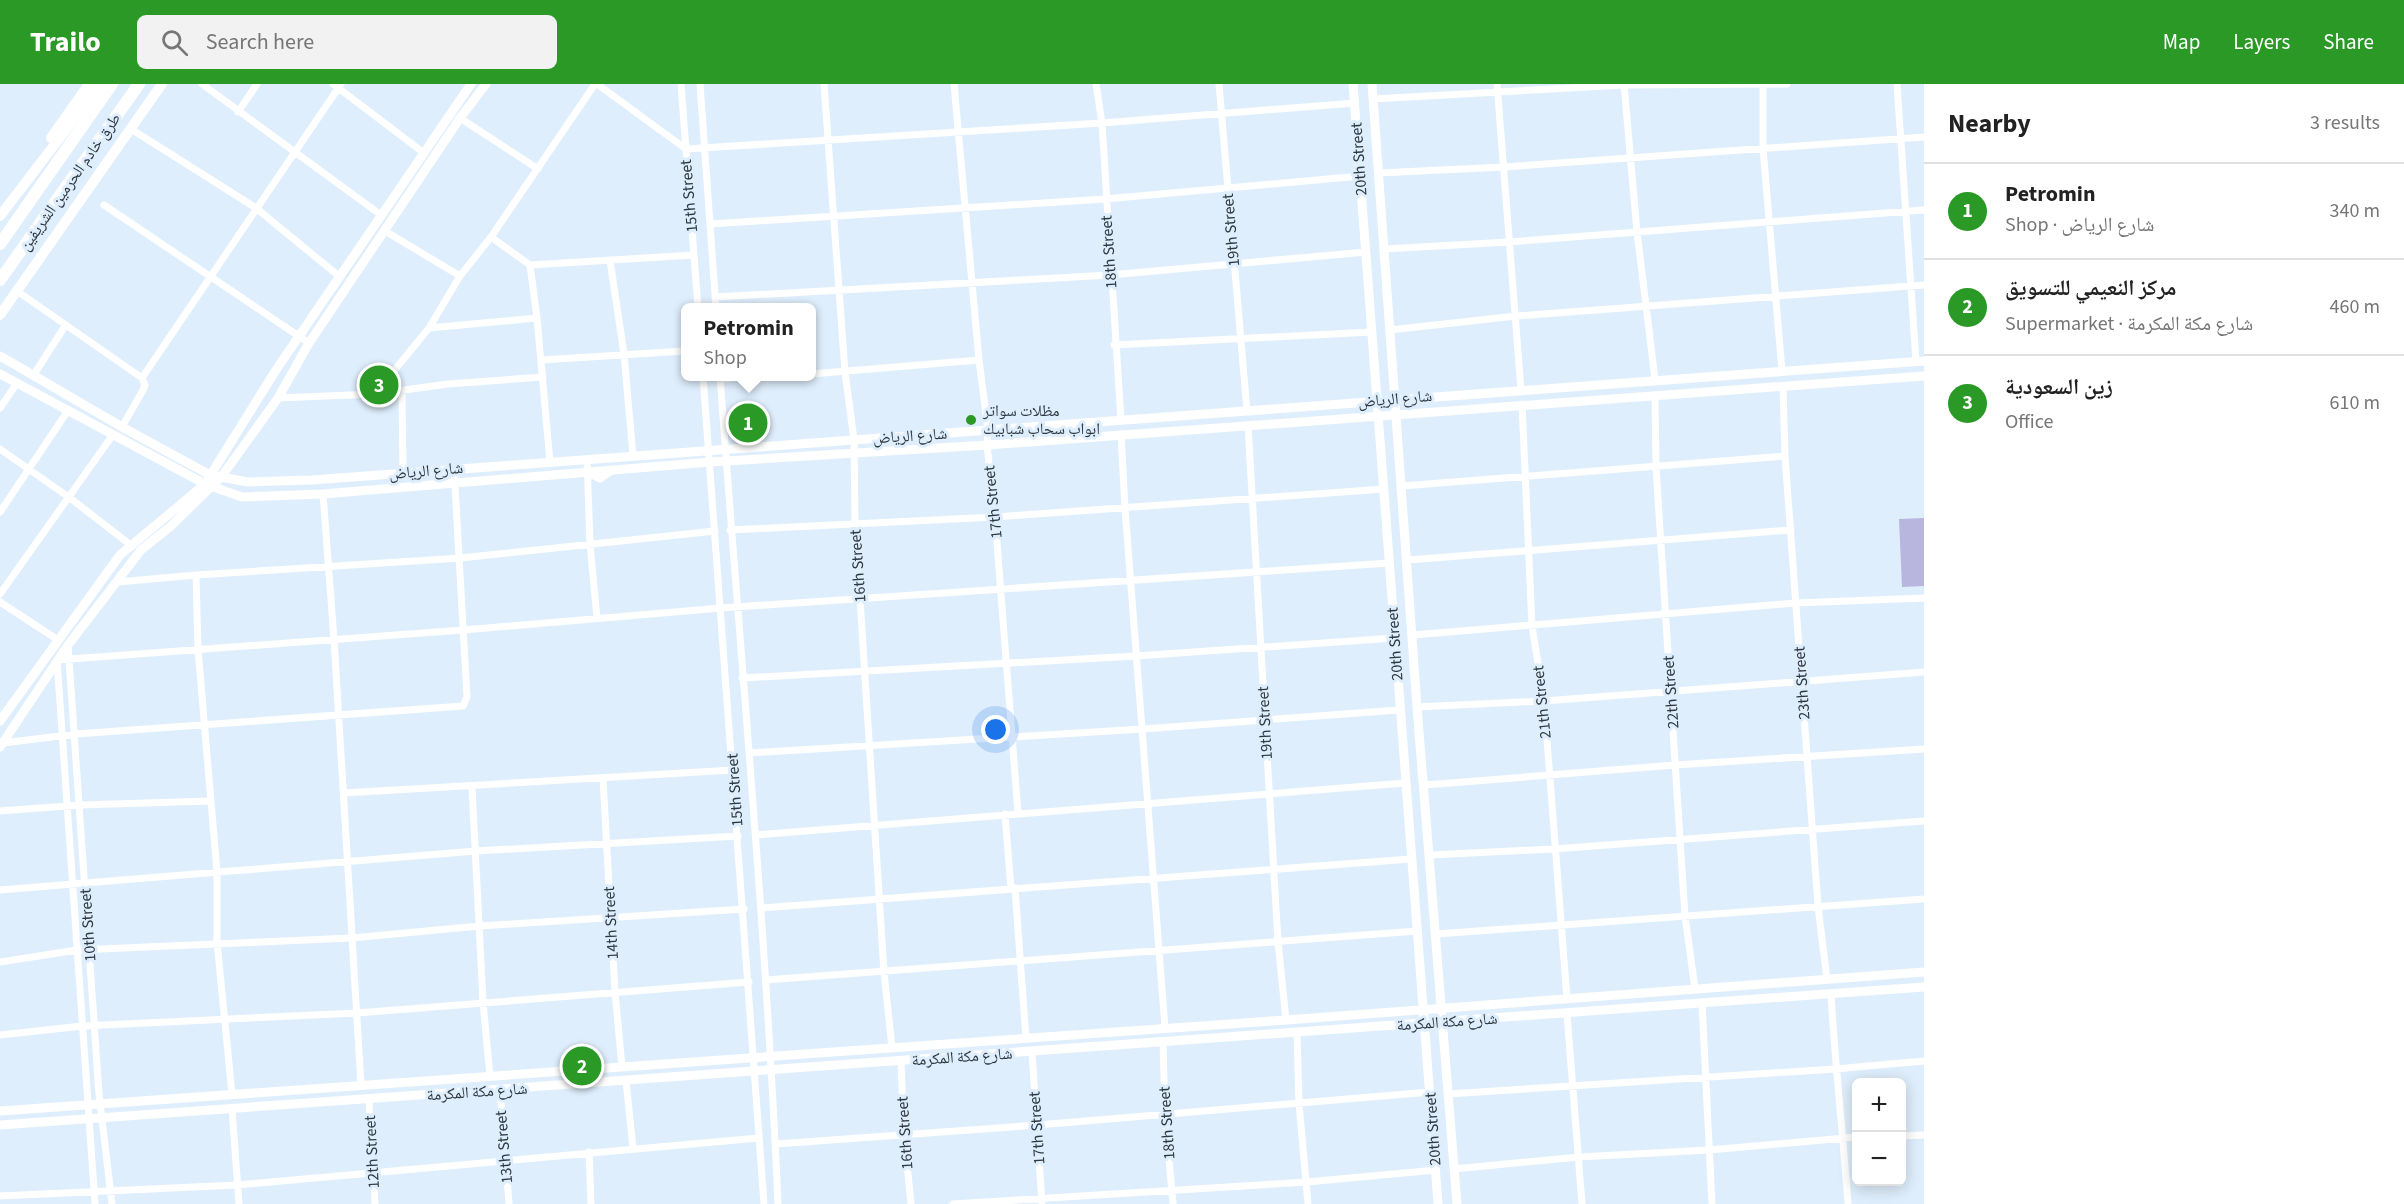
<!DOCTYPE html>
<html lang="en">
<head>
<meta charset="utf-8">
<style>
  :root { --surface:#fff; --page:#f2f2f2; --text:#222; --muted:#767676; --line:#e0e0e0; --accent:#2a9926 }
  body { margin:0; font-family:"Source Sans 3","Noto Naskh Arabic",sans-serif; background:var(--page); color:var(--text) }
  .controls { position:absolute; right:18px; bottom:18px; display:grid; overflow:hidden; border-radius:9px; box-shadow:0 3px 15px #0003 }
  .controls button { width:54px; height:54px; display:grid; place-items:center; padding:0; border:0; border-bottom:2px solid var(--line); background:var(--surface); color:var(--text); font:30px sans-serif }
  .you { position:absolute; left:996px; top:646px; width:21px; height:21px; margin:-15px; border:4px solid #fff; border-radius:50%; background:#1a73e8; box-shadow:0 0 0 9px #1a73e833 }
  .badge { display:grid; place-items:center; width:39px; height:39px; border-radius:50%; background:var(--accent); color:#fff; font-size:20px; font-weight:700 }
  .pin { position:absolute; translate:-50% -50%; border:3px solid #fff; box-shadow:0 2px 6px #0006 }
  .popup { position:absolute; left:681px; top:219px; width:135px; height:78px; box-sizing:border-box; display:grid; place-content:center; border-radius:9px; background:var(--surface); filter:drop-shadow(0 2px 4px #0005); font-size:20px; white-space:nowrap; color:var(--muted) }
  .popup b { font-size:22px; color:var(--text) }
  .popup::after { content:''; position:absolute; left:50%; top:100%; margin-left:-12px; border:12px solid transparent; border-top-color:var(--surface) }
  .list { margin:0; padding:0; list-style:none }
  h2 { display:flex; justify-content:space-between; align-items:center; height:78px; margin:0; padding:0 24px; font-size:26px }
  h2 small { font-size:20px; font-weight:400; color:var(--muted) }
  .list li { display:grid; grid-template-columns:39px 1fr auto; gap:18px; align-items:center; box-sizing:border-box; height:96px; padding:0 24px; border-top:2px solid var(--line) }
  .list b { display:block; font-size:22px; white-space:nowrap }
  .list p { margin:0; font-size:20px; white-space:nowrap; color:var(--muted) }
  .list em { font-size:20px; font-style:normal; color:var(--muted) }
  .icon { flex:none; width:33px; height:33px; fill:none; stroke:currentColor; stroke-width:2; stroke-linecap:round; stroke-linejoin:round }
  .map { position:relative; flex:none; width:1924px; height:1120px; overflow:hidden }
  header { display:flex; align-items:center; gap:36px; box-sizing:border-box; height:84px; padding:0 30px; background:var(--accent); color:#fff }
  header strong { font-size:28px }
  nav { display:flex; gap:33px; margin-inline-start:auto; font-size:21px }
  .search { width:420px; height:54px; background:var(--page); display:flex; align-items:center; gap:15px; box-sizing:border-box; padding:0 21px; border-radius:9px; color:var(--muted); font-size:22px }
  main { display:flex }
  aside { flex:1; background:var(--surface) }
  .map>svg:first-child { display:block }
</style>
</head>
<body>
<header>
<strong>Trailo</strong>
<div class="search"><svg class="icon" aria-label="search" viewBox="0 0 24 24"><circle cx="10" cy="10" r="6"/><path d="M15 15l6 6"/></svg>Search here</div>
<nav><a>Map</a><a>Layers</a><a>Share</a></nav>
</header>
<main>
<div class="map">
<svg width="1924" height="1120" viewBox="0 0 1924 1120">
  <rect width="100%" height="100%" fill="#dfeefc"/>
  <!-- green -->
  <path fill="#b8b6de" d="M1924 434V502L1902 503 1899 435Z"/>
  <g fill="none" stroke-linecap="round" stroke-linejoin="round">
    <!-- street -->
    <path stroke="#fff" stroke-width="7" d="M202 0 381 131
      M333 0 424 69
      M597 0 686 65 1102 39 1355 19
      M681 0 698 224
      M700 0 716 224
      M824 0 845 288 854 356 855 438 884 888 892 964
      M954 0 979 276 988 346 987 361 995 433 1018 729
      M1096 0 1102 39 1121 336
      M1219 0 1247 327
      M1497 0 1521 306
      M1624 0 1637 148 1655 295
      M1763 0V64L1782 287
      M1897 0 1916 277
      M1373 15 1624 1 1787 0
      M238 28 257 0
      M460 34 538 85
      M131 45 256 124 340 193
      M1379 89 1504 83 1924 53
      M104 121 309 259
      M710 140 1105 115 1361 92
      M385 147 460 192
      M491 153 530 181 537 234 550 378
      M1384 165 1509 158 1924 126
      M610 176 624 270 633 372
      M530 181 694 171
      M17 207 142 294 145 301 143 306 122 343
      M715 213 1110 191 1366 168
      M429 244 537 234
      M1390 246 1516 232 1924 201
      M1114 261 1372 248
      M541 276 685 267
      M811 290 979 276
      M33 292 65 242
      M703 292 764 1120
      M720 292C740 568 766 844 778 1120
      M142 294 341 0
      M720 295 763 292
      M1783 302 1785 372 1818 822 1827 896
      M402 308 403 388
      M375 310 429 244 460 192 491 153 595 0
      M1655 311 1656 383 1685 832 1695 905
      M278 314 375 310 448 300 543 293
      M1522 320 1532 542 1544 617 1567 915
      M0 324 17 299
      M1248 341 1278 858 1286 936
      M1121 350 1125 424 1165 944
      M0 365 70 414 132 462
      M587 375 590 460 597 534
      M588 389 600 395 613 386
      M1402 402 1785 372
      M323 410 334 555 361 1001
      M0 428 67 328
      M730 446 995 433 1384 405
      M1408 476 1791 446
      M196 491 198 565 217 788V858L232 1010
      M118 498 196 491 461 474 715 447
      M0 510 112 352
      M0 518 58 556
      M1413 551 1796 519 1924 514
      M68 561 99 1010 112 1120
      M742 594 1136 572 1394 554
      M1417 623 1544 617 1924 588
      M3 659 76 650 463 622 467 613 454 384
      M749 669 1143 645 1399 626
      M603 695 615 908 622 983
      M1425 701 1675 681 1924 665
      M472 703 483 918 490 992
      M344 709 733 686
      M0 727 80 721 211 717
      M1005 730 1011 805
      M756 751 1405 699
      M1430 771 1554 765 1924 737
      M1015 804 1026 955
      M0 806 476 767 738 752
      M761 824 1411 775
      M1436 850 1924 815
      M0 878 77 866 352 854 479 842 744 825
      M766 896 1417 847
      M1831 910C1835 980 1843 1050 1848 1120
      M1702 919 1712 1120
      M1567 930 1582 1120
      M1297 949 1299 1019 1308 1120
      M0 951 82 942 357 929 749 898
      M1163 958 1165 1030 1173 1120
      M1032 968 1042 1120
      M901 978 904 1050 911 1120
      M626 997 633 1064
      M500 1006 509 1120
      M1448 1010 1835 985 1924 977
      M369 1016 375 1120
      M232 1025 239 1120
      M1902 1052 1924 1051
      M776 1060 1038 1041 1430 1008
      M589 1068 591 1120
      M1454 1085 1579 1073 1709 1066 1856 1053
      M0 1112 237 1101 759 1054
      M95 1120 57 576 463 546 721 524 1389 479
      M953 1120 1307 1098 1436 1086"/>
    <!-- secondary -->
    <path stroke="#fff" stroke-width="9" d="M1353 0 1438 1120
      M1372 0 1417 623 1457 1120
      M0 272 122 343 210 391 248 398 312 396 1924 277
      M0 290 205 400 242 413 323 410 710 378 987 361 1924 292
      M0 637 120 471 205 400 276 286 471 0
      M0 663 68 561 141 466 171 442 222 392 278 314 309 259 460 34 486 0
      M0 1027 1286 936 1924 888
      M0 1041 1924 903"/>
    <!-- primary -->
    <path stroke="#fff" stroke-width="10" d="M51 54 89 0
      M0 132 101 0
      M0 231 162 0"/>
    <!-- highway -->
    <path stroke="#fff" stroke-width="12" d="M0 160 112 0
      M0 196 139 0"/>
  </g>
  <!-- markers -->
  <circle fill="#2a9926" stroke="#dfeefc" stroke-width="2" cx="971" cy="336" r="6"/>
  <g text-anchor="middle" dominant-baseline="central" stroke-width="6" stroke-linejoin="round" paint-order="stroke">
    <!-- street labels -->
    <g font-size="16" fill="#2e3840" stroke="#dfeefc">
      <text transform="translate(1359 75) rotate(-94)">20th Street</text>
      <text transform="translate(70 98) rotate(-55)">طرق خادم الحرمين الشريفين</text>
      <text transform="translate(689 112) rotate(-95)">15th Street</text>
      <text transform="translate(1231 146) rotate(-95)">19th Street</text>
      <text transform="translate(1109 168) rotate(-94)">18th Street</text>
      <text transform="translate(1395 315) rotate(-5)">شارع الرياض</text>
      <text transform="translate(910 352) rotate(-4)">شارع الرياض</text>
      <text transform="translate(426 387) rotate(-5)">شارع الرياض</text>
      <text transform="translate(993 418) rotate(-96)">17th Street</text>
      <text transform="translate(858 482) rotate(-94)">16th Street</text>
      <text transform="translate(1395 560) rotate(-94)">20th Street</text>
      <text transform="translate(1802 599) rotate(-94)">23th Street</text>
      <text transform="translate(1671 608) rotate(-94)">22th Street</text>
      <text transform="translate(1542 618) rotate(-96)">21th Street</text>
      <text transform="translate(1265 639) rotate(-93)">19th Street</text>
      <text transform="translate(735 706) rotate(-94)">15th Street</text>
      <text transform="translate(611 839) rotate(-93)">14th Street</text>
      <text transform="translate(88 841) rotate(-94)">10th Street</text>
      <text transform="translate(1447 938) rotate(-4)">شارع مكة المكرمة</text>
      <text transform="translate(962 973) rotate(-4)">شارع مكة المكرمة</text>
      <text transform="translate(477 1008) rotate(-4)">شارع مكة المكرمة</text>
      <text transform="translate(1167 1039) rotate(-94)">18th Street</text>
      <text transform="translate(1037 1044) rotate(-94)">17th Street</text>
      <text transform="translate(1433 1045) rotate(-94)">20th Street</text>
      <text transform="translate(905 1049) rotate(-94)">16th Street</text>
      <text transform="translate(504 1063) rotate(-95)">13th Street</text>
      <text transform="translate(372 1068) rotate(-93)">12th Street</text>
    </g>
    <!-- poi labels -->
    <g font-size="16" fill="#2e3840" stroke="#dfeefc" text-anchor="start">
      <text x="983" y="327">مظلات سواتر<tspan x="983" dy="18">ابواب سحاب شبابيك</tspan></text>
    </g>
  </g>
</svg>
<div class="controls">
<button>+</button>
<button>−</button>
</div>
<div class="you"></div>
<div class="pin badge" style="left:748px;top:339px">1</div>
<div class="popup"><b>Petromin</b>Shop</div>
<div class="pin badge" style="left:582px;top:982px">2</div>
<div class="pin badge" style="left:379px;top:301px">3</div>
</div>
<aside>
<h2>Nearby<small>3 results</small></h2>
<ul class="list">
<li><span class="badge">1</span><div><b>Petromin</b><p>Shop · شارع الرياض</p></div><em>340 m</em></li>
<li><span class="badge">2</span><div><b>مركز النعيمي للتسويق</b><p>Supermarket · شارع مكة المكرمة</p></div><em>460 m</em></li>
<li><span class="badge">3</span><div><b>زين السعودية</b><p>Office</p></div><em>610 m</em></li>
</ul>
</aside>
</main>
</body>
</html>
